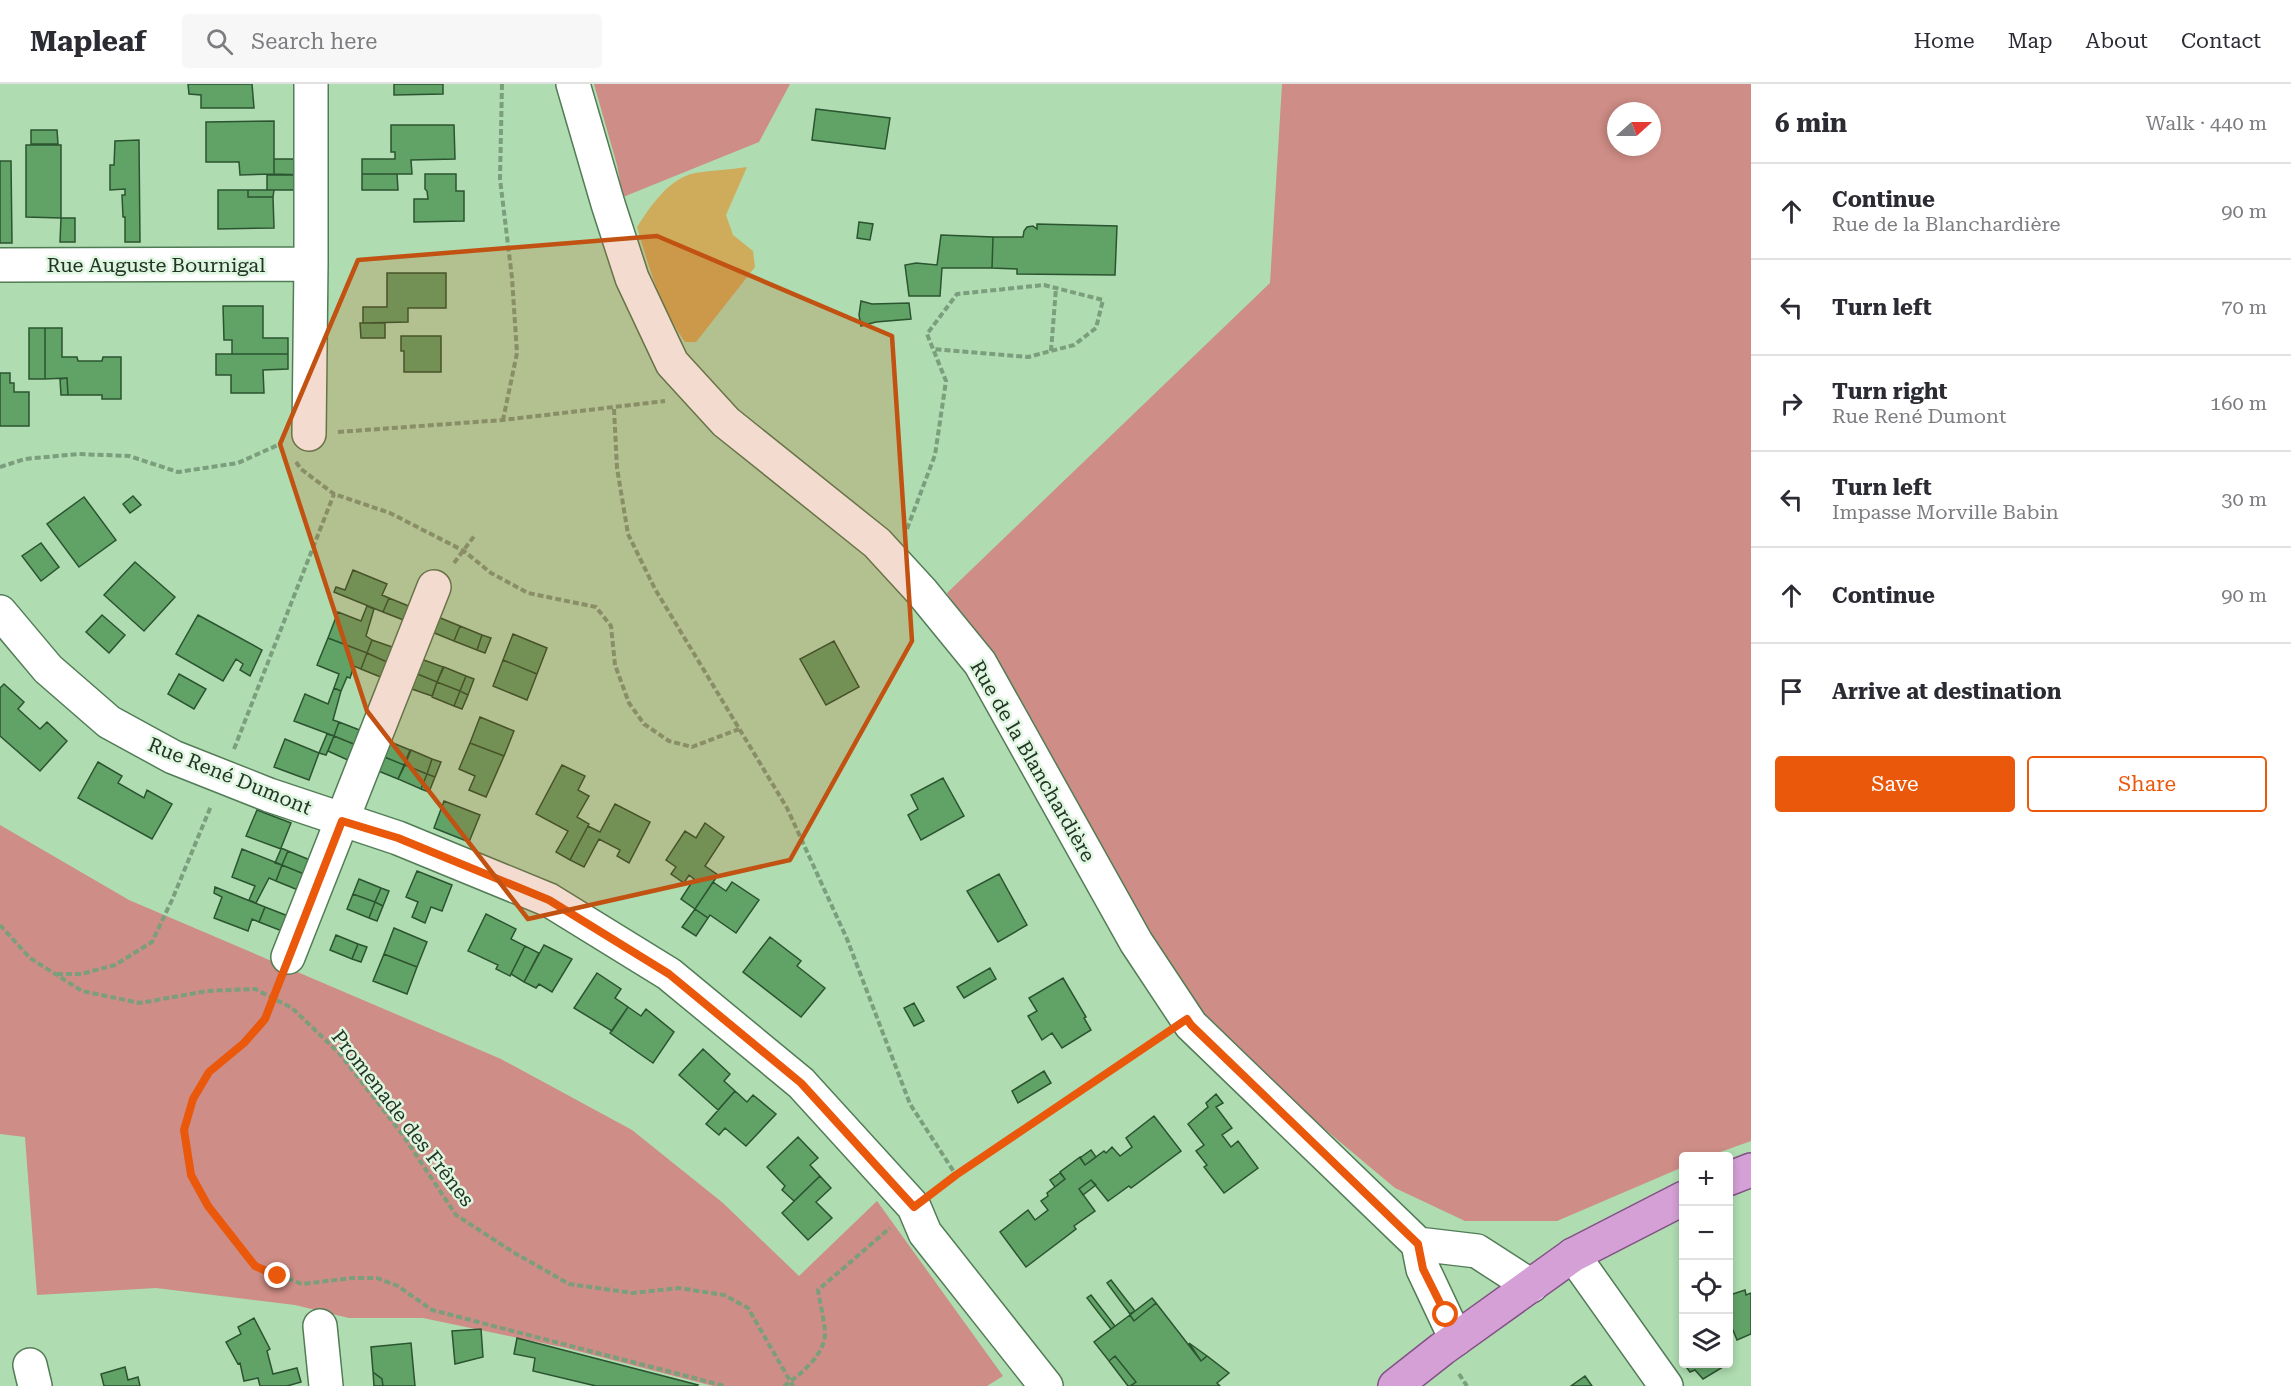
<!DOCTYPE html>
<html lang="en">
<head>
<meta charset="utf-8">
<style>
  :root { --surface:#fff; --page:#f7f7f7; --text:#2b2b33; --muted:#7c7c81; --line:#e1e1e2; --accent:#ea580c }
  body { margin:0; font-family:"Roboto Serif",serif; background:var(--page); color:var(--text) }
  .controls { position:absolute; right:18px; bottom:18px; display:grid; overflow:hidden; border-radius:6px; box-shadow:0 3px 9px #0003 }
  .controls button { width:54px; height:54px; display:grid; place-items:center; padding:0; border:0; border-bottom:2px solid var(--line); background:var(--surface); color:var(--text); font:30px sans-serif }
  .compass { position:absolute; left:1607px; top:18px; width:54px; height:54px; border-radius:50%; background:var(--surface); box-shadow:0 3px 9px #0003; rotate:69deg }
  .stop { position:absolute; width:18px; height:18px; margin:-14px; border:4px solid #ea580c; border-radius:50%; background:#fff }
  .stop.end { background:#ea580c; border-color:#fff; box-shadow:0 2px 6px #0008 }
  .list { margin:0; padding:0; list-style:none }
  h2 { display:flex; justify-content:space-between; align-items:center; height:78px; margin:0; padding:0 24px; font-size:26px }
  h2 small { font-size:20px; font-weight:400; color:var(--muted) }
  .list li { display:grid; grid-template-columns:39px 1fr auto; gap:18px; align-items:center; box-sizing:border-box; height:96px; padding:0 24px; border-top:2px solid var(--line) }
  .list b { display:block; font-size:22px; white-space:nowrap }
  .list p { margin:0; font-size:20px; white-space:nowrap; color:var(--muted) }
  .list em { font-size:20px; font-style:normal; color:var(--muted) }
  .actions { display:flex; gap:12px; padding:18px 24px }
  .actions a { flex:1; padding:14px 0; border:2px solid var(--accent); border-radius:6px; text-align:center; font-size:21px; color:var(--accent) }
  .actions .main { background:var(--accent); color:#fff }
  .icon { flex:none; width:33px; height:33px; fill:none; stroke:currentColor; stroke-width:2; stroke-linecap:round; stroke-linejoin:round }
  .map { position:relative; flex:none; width:1751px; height:1302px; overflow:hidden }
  header { display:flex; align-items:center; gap:36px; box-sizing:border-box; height:84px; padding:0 30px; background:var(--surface); border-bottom:2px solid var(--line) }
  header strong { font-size:28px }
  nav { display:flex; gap:33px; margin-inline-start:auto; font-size:21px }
  .search { width:420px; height:54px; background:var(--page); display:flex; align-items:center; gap:15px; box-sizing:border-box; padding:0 21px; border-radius:6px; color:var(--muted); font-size:22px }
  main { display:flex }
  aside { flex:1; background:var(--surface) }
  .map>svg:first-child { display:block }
</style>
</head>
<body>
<header>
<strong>Mapleaf</strong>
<div class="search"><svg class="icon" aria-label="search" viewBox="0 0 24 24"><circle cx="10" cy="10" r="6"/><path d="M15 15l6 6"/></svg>Search here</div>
<nav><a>Home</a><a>Map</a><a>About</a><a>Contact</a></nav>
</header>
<main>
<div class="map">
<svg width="1751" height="1302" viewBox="0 0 1751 1302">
  <rect width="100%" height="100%" fill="#afdcb1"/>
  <!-- green -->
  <path fill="#ce8d86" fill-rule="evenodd" d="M594 0H790L759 58 623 113 617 81Z
    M1282 0H1751V1057L1709 1072H1684L1683 1083 1557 1137H1465L1395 1104 1290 1016 1188 918 1049 676 947 509 1270 199ZM1616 27H1652V63H1616Z
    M0 741 129 816 501 975 632 1046 723 1119 799 1192 877 1117 1003 1292 987 1302H713L566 1264 423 1234H349L295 1221 156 1204 37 1211 25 1053 0 1050Z"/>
  <!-- water -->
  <path fill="#cfac5b" d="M747 83 726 131 733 151 753 167 755 183 696 258H685C660 223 649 183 637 143 650 123 669 94 695 89 712 86 730 86 747 83Z"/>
  <!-- building -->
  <path fill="#61a267" stroke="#2b5430" stroke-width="1.5" d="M188 0H252L254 24H201V11L189 10Z
    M394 0H443V10L394 11Z
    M816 25 890 34 885 65 812 56Z
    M274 37V90L240 91 239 78H206V38Z
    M391 41H454L455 75 411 76 412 90H362V75H395V68H391Z
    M31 46H57L58 60H31Z
    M139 56 140 158H125V133H123L122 111H125V105L110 106V81H114L115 57Z
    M26 61H61V134L26 133Z
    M274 75H303V91L274 90Z
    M0 77H11L12 159H0Z
    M362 90H397L398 106H362Z
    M425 90H456V107H464V137L414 138V115H428L427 107 425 105Z
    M267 91H303V106H267Z
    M218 106H248V113H273L274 144 218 145Z
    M248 106H274L273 113H248Z
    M61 134H75V158H60Z
    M859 138 873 140 870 156 857 154Z
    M1037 140 1117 142 1115 191 1017 190V185L992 184 993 153H1023L1024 147 1027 143 1033 142 1037 145Z
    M941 151 993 153 992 184H942L940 212H909L905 181 916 179 937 181Z
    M387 189H446V224H408V238L363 239V223H387Z
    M861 217 872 220 909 219 911 235 876 238 861 242 859 231Z
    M223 222H263V254H288V270H232V256H224Z
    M360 239H385V254H361Z
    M29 244H45V295H29Z
    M45 244H62V273H77L78 277H102L103 273H121V315H102V311H68L67 294 45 295Z
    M401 252H441V288H404V267H401Z
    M216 270H288V285L263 286 264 309H231V291H216Z
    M0 289H10V299H14V308H29V342H0Z
    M67 294 68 311H61L60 295Z
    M133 412 141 421 130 429 123 420Z
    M84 413 116 456 79 483 47 440Z
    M41 459 59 483 41 497 22 472Z
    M135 478 175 513 144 547 104 511Z
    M353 486 387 500 382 511 389 514 383 528 334 508 336 503 345 506Z
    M389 514 411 523 406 537 383 528Z
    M367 522 374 525 366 552 372 556 367 569 328 554 338 528 361 537Z
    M102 531 125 551 109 569 86 548Z
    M198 531 262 566 250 592 240 586 243 580 236 575 223 597 176 570Z
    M438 533 460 542 454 557 432 548Z
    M460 542 482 551 477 566 454 557Z
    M513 550 547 564 537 590 503 576Z
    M482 551 491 554 485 569 477 566Z
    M328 554 367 569 361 585 354 582 350 594 347 593 341 607 334 604 339 590 317 581Z
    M372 556 395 564 389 579 367 569Z
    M834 557 859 603 826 621 800 575Z
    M367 569 389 579 383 594 361 585Z
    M421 575 443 583 437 598 415 589Z
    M503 576 537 590 527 616 493 602Z
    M444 583 466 592 460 607 437 598Z
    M415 589 437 598 432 612 409 604Z
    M179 590 206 605 194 625 168 610Z
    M466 592 474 595 468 611 460 607Z
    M437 598 460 607 454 622 432 613Z
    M4 600 24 618 18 625 40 645 47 638 67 657 40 687 0 652V604Z
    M334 604 341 607 333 636 339 638 334 652 294 637 305 610 328 620Z
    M460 607 468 611 462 625 454 622Z
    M480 633 514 647 504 672 470 659Z
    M339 638 362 647 356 661 334 652Z
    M327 650 334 652 326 671 319 669Z
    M334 652 356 661 350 677 328 667Z
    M285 655 319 669 309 696 274 683Z
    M388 657 410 666 404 681 382 672Z
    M470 659 504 672 486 713 469 706 475 692 459 685Z
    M411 666 432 675 427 690 405 681Z
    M382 672 404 681 398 695 376 686Z
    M432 675 441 678 435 693 427 690Z
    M98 678 122 692 118 699 144 714 147 706 172 720 152 755 78 714Z
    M405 681 427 690 421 705 398 695Z
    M562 681 585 692 578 706 589 712 577 733 589 740 570 776 556 768 568 747 536 730Z
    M427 690 435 693 429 708 421 705Z
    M943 694 964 732 921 756 908 731 918 725 911 711Z
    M444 717 480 731 469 758 434 744Z
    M615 720 650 738 629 779 617 772 620 766 599 755 584 783 570 776 588 742 600 748Z
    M257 726 291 739 281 764 288 767 282 781 275 779 281 765 246 752Z
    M705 739 724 753 705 782 718 791 695 825 681 815 694 795 689 791 684 799 671 790 676 783 666 776 685 747 696 754Z
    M242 765 282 781 276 797 269 794 256 819 249 816 255 802 232 793Z
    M288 767 310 776 304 790 282 781Z
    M282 781 304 790 298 806 276 797Z
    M417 787 452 801 442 827 431 823 425 839 412 833 418 818 406 813Z
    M999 790 1027 841 998 858 967 807Z
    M359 795 381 804 375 818 353 810Z
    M713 798 726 807 732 798 759 816 736 849 710 831 708 834 695 825Z
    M215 803 265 823 259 838 252 835 248 847 214 834 222 813 214 809Z
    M381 804 389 807 383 822 375 818Z
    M353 810 375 818 369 834 347 825Z
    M375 818 383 822 377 837 369 834Z
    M265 823 288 832 282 847 259 838Z
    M695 825 708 834 696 852 682 843Z
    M486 830 516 845 511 855 525 862 510 892 496 885 498 881 468 867Z
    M394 844 427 858 417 883 384 870Z
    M336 851 358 860 352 875 330 866Z
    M770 853 801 877 797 882 825 904 801 933 743 888Z
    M358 860 367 863 361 878 352 875Z
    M544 861 572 875 552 908 539 900 536 904 524 898Z
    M525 862 539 869 524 898 511 890Z
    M384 870 417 883 407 910 373 897Z
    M990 884 996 895 964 914 957 903Z
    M597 889 621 905 615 914 628 923 612 947 574 924Z
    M1063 894 1086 933 1084 934 1091 946 1062 964 1052 949 1042 956 1028 932 1037 927 1029 914Z
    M914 919 924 937 914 942 904 924Z
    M628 923 641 932 646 925 674 948 653 979 610 949Z
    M703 965 730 990 724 997 735 1007 718 1026 679 991Z
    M1044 987 1051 999 1018 1019 1012 1007Z
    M735 1007 747 1018 753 1011 776 1030 746 1062 725 1044 719 1051 706 1040Z
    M1216 1010 1223 1019 1216 1023 1232 1044 1222 1051 1231 1063 1238 1057 1258 1084 1224 1109 1204 1083 1207 1081 1196 1067 1204 1061 1188 1040 1208 1023 1206 1019Z
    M1154 1032 1181 1067 1131 1104 1129 1102 1108 1117 1091 1096 1079 1105 1095 1127 1074 1142 1076 1145 1026 1183 1000 1148 1028 1126 1035 1136 1048 1126 1041 1117 1048 1112 1047 1109 1065 1095 1060 1088 1080 1073 1085 1081 1104 1067 1106 1069 1112 1063 1120 1072 1132 1063 1126 1054Z
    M798 1053 818 1074 810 1081 820 1092 794 1117 782 1106 785 1102 767 1083Z
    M1091 1066 1096 1073 1085 1081 1080 1074Z
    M1060 1089 1065 1095 1055 1103 1050 1096Z
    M820 1092 831 1104 816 1118 832 1134 808 1156 782 1129Z
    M1091 1096 1096 1101 1083 1111 1079 1105Z
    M1111 1196 1135 1227 1130 1230 1107 1199Z
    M1745 1206 1746 1211 1751 1209V1250L1737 1256 1730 1239 1728 1240V1207L1733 1210Z
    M1091 1211 1115 1242 1111 1245 1087 1214Z
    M1152 1214 1156 1219 1134 1237 1130 1231Z
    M1156 1219 1201 1277 1207 1272 1229 1289 1217 1299 1220 1302H1130L1136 1298 1115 1272 1109 1277 1094 1258 1130 1231 1134 1237Z
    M254 1234 270 1265 267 1267 273 1290 297 1284 301 1298 287 1302H260L258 1294 244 1297 240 1279 238 1280 226 1258 241 1250 238 1243Z
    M481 1245 483 1273 455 1280 452 1247Z
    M517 1254 698 1301 697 1302H596L533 1287 535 1274 514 1270Z
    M411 1259 415 1302H383L382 1295 373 1288 371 1263Z
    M1189 1259 1207 1272 1201 1277Z
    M1115 1272 1136 1298 1130 1302H1128L1109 1277Z
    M1684 1280H1721L1723 1283 1703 1295 1695 1286 1690 1288Z
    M125 1283 128 1296 138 1293 140 1302H104L101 1290Z
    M373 1288 382 1295 383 1302H374Z
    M1585 1292 1592 1302H1571Z"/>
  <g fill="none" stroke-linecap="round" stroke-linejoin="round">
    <!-- minor casing -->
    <g stroke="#527c56" stroke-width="36">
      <path id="minor" d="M573 0 608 120 632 194 672 279 726 338 877 459 922 508 980 579 1136 858 1191 941 1418 1160 1423 1185 1456 1255
        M311 180V0
        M0 181 311 180 309 350
        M0 528 48 585 109 638 173 673 269 711 398 754 549 816 669 890 801 999 914 1123 925 1149 1046 1302
        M288 873 434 503
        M1418 1160 1477 1167 1531 1202
        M1573 1171 1666 1302
        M320 1242 326 1302
        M30 1281 35 1302"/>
    </g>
    <!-- major casing -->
    <g stroke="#835185" stroke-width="36">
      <path id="major" d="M1728 1095 1751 1086
        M1395 1302 1442 1265 1573 1171 1684 1114"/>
    </g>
    <!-- path -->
    <path stroke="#7b9e7c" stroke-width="4" stroke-dasharray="6 3" stroke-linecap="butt" d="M502 0 500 95 512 194 517 269 503 336
      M1051 267 1056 204
      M614 325 617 384 628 450 655 505 787 724 847 855 910 1020 956 1091
      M338 348 503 336 665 317
      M296 378 301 385 334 410 390 429 464 467 491 489 528 509 596 523 611 542 615 581 629 619 644 640 669 657 692 663 739 645
      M0 383 25 375 78 370 129 372 178 388 238 379 280 360
      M907 445 935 371 946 297 927 250 957 210 1044 201 1103 216 1096 244 1074 261 1028 273 933 265
      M454 479 475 451
      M234 665 334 410
      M0 841 30 874 82 907 140 919 207 907 255 905 292 924 339 969 402 1050 456 1131 513 1168 569 1200 633 1209 679 1204 724 1211 748 1224 793 1302
      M57 890H81L115 881 152 858 172 816 211 722
      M277 901 265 935 244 959 209 988 193 1015 184 1046 191 1091 208 1122 255 1182 302 1200 352 1194H377L398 1202 432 1226 725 1302
      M937 1105 1161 952
      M1459 1290 1467 1302
      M784 1302C800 1291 826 1270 825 1248 824 1234 820 1220 818 1206L890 1144"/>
    <!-- minor -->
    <use href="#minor" stroke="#fff" stroke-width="33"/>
    <!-- major -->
    <use href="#major" stroke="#d4a0d5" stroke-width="33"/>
  </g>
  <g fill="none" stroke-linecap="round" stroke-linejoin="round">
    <!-- route -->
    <path stroke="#ea580c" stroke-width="8" d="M278 1192 255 1182 208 1122 191 1091 184 1046 193 1015 209 988 244 959 265 935 342 737 398 754 549 816 669 890 801 999 914 1123 956 1091 1187 935 1191 941 1418 1160 1423 1185 1446 1231"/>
  </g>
  <!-- marked area -->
  <path fill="#c15211" fill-opacity="0.2" stroke="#c15211" stroke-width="4.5" stroke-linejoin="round" d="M657 152 892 252 912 557 790 776 528 835 367 627 280 360 358 176Z"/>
  <g text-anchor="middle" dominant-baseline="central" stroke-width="5" stroke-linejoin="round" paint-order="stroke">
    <!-- street labels -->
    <g font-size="20" fill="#233524" stroke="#dff6e0">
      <text x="156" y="181">Rue Auguste Bournigal</text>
      <text transform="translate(1033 677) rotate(60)">Rue de la Blanchardière</text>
      <text transform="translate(230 692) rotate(22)">Rue René Dumont</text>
      <text transform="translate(403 1034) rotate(52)">Promenade des Frênes</text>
    </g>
  </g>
</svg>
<div class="controls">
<button>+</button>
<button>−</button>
<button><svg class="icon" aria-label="locate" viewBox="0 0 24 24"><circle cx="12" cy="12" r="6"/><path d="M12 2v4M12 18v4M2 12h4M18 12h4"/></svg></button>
<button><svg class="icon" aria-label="layers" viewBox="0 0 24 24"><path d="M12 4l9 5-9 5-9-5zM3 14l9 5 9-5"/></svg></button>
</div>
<svg class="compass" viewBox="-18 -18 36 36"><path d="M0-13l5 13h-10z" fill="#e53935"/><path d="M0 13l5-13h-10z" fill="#7c7c81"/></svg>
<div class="stop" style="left:1446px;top:1231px"></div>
<div class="stop end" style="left:278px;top:1192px"></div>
</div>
<aside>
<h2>6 min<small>Walk · 440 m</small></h2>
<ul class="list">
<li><svg class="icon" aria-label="ahead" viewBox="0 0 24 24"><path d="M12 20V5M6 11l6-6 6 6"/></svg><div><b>Continue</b><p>Rue de la Blanchardière</p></div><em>90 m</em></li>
<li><svg class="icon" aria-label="left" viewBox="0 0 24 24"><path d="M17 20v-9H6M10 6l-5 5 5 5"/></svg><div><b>Turn left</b></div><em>70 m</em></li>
<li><svg class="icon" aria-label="right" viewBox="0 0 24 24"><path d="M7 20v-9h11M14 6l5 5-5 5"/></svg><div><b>Turn right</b><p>Rue René Dumont</p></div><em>160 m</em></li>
<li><svg class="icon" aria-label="left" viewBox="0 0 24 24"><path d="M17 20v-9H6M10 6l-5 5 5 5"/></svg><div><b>Turn left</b><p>Impasse Morville Babin</p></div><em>30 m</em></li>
<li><svg class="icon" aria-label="ahead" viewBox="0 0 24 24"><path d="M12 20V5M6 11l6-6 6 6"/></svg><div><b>Continue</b></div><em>90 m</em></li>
<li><svg class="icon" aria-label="arrive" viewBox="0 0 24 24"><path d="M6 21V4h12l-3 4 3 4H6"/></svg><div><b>Arrive at destination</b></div></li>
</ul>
<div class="actions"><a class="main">Save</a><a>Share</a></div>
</aside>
</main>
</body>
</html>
